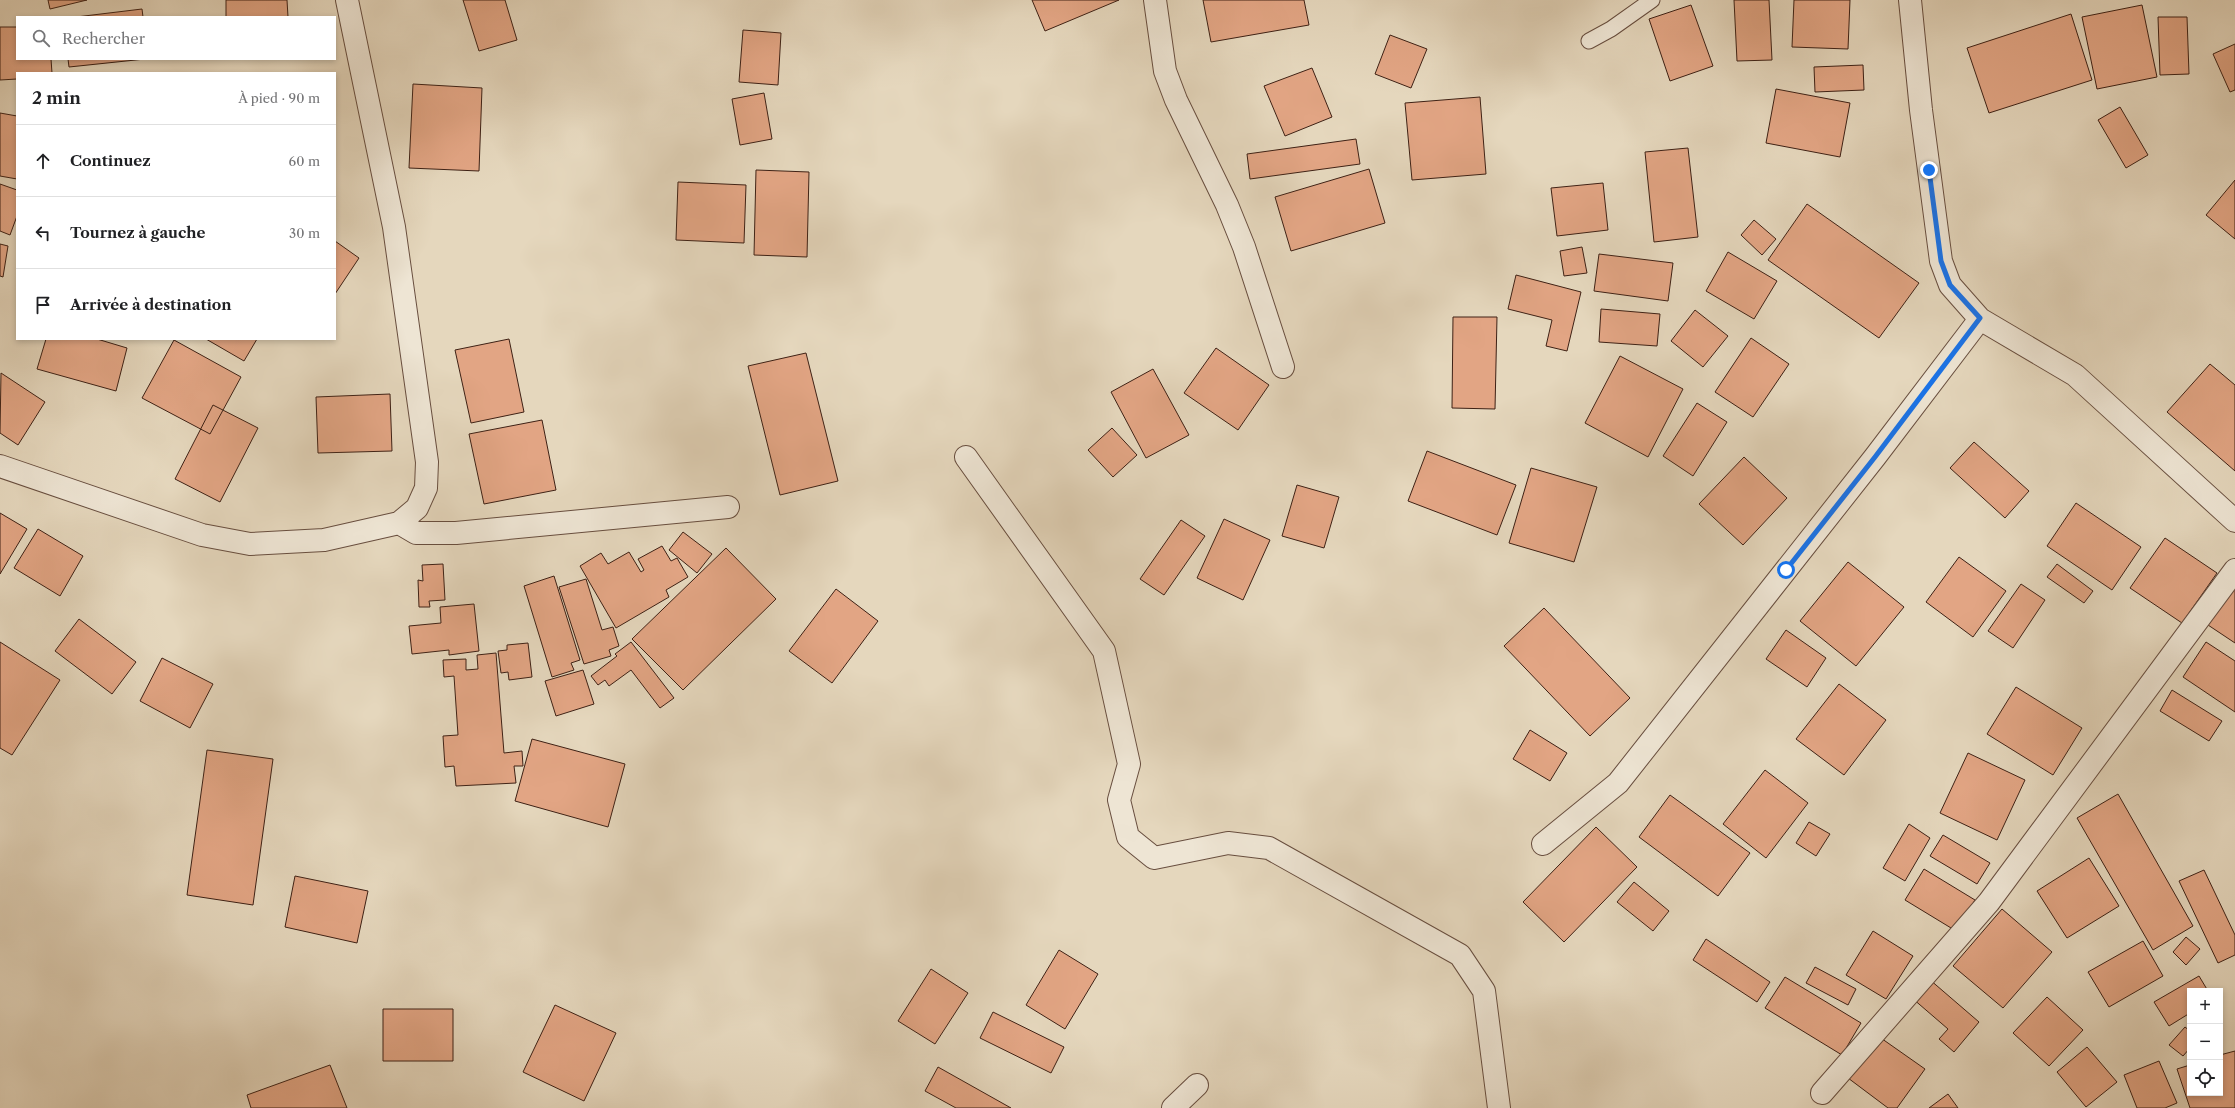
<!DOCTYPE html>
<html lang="fr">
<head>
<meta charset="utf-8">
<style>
  :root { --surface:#fff; --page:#f2f2f2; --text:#202124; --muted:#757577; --line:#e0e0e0 }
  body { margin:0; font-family:"Libre Caslon Text",serif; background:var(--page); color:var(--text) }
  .controls { position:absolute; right:12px; bottom:12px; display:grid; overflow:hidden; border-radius:0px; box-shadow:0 2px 6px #0003 }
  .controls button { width:36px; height:36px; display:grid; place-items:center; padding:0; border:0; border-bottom:1px solid var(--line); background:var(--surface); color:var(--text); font:20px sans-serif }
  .stop { position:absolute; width:12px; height:12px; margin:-9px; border:3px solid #1a73e8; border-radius:50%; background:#fff }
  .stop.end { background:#1a73e8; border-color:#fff; box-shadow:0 1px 4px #0008 }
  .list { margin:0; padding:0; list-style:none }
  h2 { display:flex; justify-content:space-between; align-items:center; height:52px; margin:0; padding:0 16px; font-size:17px }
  h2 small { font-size:13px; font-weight:400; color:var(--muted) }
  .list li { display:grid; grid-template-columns:26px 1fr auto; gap:12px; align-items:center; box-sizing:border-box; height:72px; padding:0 16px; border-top:1px solid var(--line) }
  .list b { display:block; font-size:15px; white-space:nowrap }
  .list em { font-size:13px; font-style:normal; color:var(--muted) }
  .icon { flex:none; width:22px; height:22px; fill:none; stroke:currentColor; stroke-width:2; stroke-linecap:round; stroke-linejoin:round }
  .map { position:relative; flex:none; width:2235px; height:1108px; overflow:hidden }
  .search { position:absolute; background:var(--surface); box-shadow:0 2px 6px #0003; left:16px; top:16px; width:320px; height:44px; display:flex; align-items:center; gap:10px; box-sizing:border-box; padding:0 14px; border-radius:0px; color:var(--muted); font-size:15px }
  .panel { position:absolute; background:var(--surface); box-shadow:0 2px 6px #0003; left:16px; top:72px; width:320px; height:268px; border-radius:0px }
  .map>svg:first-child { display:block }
</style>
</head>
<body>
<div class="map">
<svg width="2235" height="1108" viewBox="0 0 2235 1108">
  <rect width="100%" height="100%" fill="#e5d7bd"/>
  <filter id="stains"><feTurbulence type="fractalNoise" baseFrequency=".005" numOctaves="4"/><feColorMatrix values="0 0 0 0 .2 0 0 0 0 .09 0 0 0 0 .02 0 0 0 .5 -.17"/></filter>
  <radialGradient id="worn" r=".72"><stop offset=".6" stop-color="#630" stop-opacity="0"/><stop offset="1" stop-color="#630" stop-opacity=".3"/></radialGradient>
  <!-- building -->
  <path fill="#e2a584" stroke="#3e2115" d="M48 0H87L50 9Z
    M226 0H287L288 17H226Z
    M463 0H505L517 40 479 51Z
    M1032 0H1119L1045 31Z
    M1203 0H1304L1309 25 1211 42Z
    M1734 0H1769L1772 60 1737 61Z
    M1794 0H1850L1848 49 1792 47Z
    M1691 5 1713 66 1670 81 1649 19Z
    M2142 5 2157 77 2097 89 2082 17Z
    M142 9 143 17H76Z
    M2071 14 2092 80 1989 113 1967 48Z
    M2158 17H2187L2189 74 2160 75Z
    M0 27H17V59H51L52 73H17V79L0 80Z
    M743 30 781 33 778 85 739 82Z
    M1390 35 1427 49 1411 88 1375 74Z
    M2235 44V90L2230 92 2213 54Z
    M68 59H145L69 67Z
    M1863 65 1864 90 1815 92 1814 67Z
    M1312 68 1332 117 1285 136 1264 86Z
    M413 84 482 88 479 171 409 168Z
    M1776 89 1850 103 1840 157 1766 143Z
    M764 93 772 139 740 145 732 99Z
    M1480 97 1486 174 1412 180 1405 103Z
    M2120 107 2148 155 2126 168 2098 120Z
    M0 113 17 116V179L0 176Z
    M1356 139 1360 164 1250 179 1247 154Z
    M1688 148 1698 237 1654 242 1645 152Z
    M1369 169 1385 223 1291 251 1275 197Z
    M756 170 809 172 807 257 754 255Z
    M2235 180V239L2206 215Z
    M678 182 746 185 744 243 676 240Z
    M1603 183 1608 230 1557 236 1551 188Z
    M0 184 17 190V216L10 235 0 231Z
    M1807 204 1919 283 1879 338 1768 260Z
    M1754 220 1776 239 1762 255 1741 235Z
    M335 241 359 258 335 294Z
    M0 244 8 246 3 277 0 276Z
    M1582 247 1587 273 1564 276 1560 251Z
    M1728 252 1777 281 1754 319 1706 291Z
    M1599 254 1673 263 1668 301 1594 291Z
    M1516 275 1581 292 1567 351 1546 346 1552 320 1508 309Z
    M1601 309 1660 314 1657 346 1599 342Z
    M1695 310 1728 336 1703 367 1671 341Z
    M1453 317H1497L1495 409 1452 408Z
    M1751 338 1789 364 1753 417 1715 392Z
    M46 339H97L127 348 116 391 37 369Z
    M206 339H257L244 361Z
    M509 339 524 412 471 423 455 350Z
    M174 340 241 377 210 434 142 398Z
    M1216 348 1269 385 1238 430 1184 393Z
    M806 353 838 481 780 495 748 366Z
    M1620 356 1683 389 1648 457 1585 423Z
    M2210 364 2235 385V471L2167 412Z
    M1153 369 1189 435 1146 458 1111 392Z
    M1 373 45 402 18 445 0 433Z
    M390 394 392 451 318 453 316 397Z
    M1697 403 1727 422 1693 476 1663 456Z
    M213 405 258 428 220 502 175 479Z
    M542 420 556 490 484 504 469 434Z
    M1112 428 1137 455 1113 477 1088 450Z
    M1974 442 2029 491 2005 518 1950 468Z
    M1427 451 1516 485 1497 535 1408 501Z
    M1744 457 1787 498 1743 545 1699 504Z
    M1531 468 1597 487 1574 562 1509 543Z
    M1297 485 1339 497 1324 548 1282 536Z
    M2076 503 2141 547 2112 590 2047 546Z
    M0 513 27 529 0 574Z
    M1224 519 1270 540 1243 600 1197 578Z
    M1181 520 1205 536 1164 595 1140 579Z
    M38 529 83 556 60 596 14 568Z
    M683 532 712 554 697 573 669 550Z
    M2165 538 2217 573 2182 623 2130 588Z
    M662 546 671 561 677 558 688 577 666 590 669 597 616 628 580 566 601 553 608 564 629 552 641 572 644 570 638 559Z
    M726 548 776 599 683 690 632 639Z
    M1959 557 2006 591 1973 637 1926 602Z
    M1848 562 1904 607 1856 666 1800 621Z
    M443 564 445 600 429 601 430 607H419L418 580 423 581 422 565Z
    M2057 564 2093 591 2084 603 2047 577Z
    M554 576 580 660 571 663 574 670 552 677 524 586Z
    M586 579 602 630 613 627 619 646 609 650 611 656 584 664 559 587Z
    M2021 584 2045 600 2013 648 1988 631Z
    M2235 584V643L2208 625Z
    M836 589 878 621 832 683 789 651Z
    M474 604 479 651 449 655V650L412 654 409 626 441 623 440 607Z
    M1544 608 1630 698 1590 736 1504 646Z
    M79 619 136 662 112 694 55 651Z
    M1786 630 1826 658 1807 687 1766 659Z
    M0 642 60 680 12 755 0 748Z
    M631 642 674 698 660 708 631 670 609 686 605 680 598 685 591 676 617 656 615 654Z
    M2206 642 2235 661V712L2183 677Z
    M528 643 532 677 509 680 508 672 501 673 498 651 507 650V645Z
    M496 653 504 753 522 751 523 766H514L516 783 456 786 454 766 445 767 443 736 458 735 454 676 444 677 443 660 466 659V670L478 669 477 655Z
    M162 658 213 684 190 728 140 701Z
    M583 670 594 704 556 716 545 681Z
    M1839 684 1886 720 1844 775 1796 739Z
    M2016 687 2082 728 2053 775 1987 734Z
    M2172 690 2222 721 2209 741 2160 711Z
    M1530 730 1567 753 1550 781 1513 759Z
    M532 739 625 764 608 827 515 801Z
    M207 750 273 759 253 905 187 895Z
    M1968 753 2025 780 1997 840 1940 813Z
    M1765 770 1808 803 1766 858 1723 824Z
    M2118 794 2193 926 2153 950 2077 818Z
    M1670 795 1750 853 1718 896 1639 837Z
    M1809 822 1830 834 1816 856 1796 843Z
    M1909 824 1930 838 1905 881 1883 868Z
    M1596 827 1637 867 1564 942 1523 902Z
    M1943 835 1990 863 1977 884 1930 856Z
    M2089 858 2119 906 2067 938 2037 891Z
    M1924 869 1975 900 1956 931 1905 900Z
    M2204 870 2235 935V955L2218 963 2179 881Z
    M295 876 368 891 357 943 285 927Z
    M1634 882 1669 911 1653 931 1617 902Z
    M2002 909 2052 952 2003 1008 1953 966Z
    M1873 931 1913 956 1886 999 1846 975Z
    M2186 937 2200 949 2186 965 2173 952Z
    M1706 939 1770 982 1757 1002 1693 960Z
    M2143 941 2163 976 2109 1007 2088 972Z
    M1059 950 1098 974 1065 1029 1026 1005Z
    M1815 967 1856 989 1848 1005 1806 983Z
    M931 969 968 993 935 1044 898 1021Z
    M2199 976 2208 991H2190V1013L2169 1026 2154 1002Z
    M1785 977 1861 1023 1842 1055 1765 1008Z
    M1929 979 1979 1022 1954 1052 1939 1039 1948 1029 1912 998Z
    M2047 997 2083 1030 2049 1066 2013 1033Z
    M555 1005 616 1033 584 1101 523 1072Z
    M383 1009H453V1061H383Z
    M993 1012 1064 1047 1051 1073 980 1038Z
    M2185 1027 2190 1031V1048L2183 1056 2169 1045Z
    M1878 1036 1925 1069 1897 1108H1888L1848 1078Z
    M2087 1047 2117 1082 2086 1107 2057 1072Z
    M2235 1051V1108H2190L2177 1069 2190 1065V1093H2220V1055Z
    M2159 1061 2177 1103 2165 1108H2137L2124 1075Z
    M330 1065 347 1108H251L247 1095Z
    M938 1067 1011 1108H956L925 1091Z
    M1948 1094 1958 1108H1929Z"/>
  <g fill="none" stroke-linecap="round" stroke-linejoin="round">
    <!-- lane casing -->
    <g stroke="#684e3f" stroke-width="17">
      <path id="lane" d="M1589 41 1611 29 1652 0"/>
    </g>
    <!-- street casing -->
    <g stroke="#684e3f" stroke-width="24">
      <path id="street" d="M1155 0 1165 71 1176 100 1227 205 1244 247 1283 367
        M1910 0 1921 110 1941 261 1950 285 1980 319 2075 375 2235 521
        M966 457 1104 651 1129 764 1119 800 1128 837 1154 858 1228 843 1269 848 1460 955 1484 991 1499 1108
        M0 466 202 535 250 544 324 540 399 523 417 508 426 488 427 462 394 227 347 0
        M399 523 416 533H456L728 507
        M1543 844 1618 783 1875 457 1980 319
        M1822 1093 1989 902 2235 570
        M1173 1108 1197 1085"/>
    </g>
    <!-- lane -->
    <use href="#lane" stroke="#eee5d4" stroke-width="15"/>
    <!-- street -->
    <use href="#street" stroke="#eee5d4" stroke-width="22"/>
  </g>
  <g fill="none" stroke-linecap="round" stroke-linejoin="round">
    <!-- route -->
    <path stroke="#1a73e8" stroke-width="5" d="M1786 570 1875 457 1980 318 1950 285 1941 261 1929 170"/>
  </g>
  <rect width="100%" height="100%" filter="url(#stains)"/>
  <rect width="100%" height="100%" fill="url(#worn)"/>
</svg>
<div class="controls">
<button>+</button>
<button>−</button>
<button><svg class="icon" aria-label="locate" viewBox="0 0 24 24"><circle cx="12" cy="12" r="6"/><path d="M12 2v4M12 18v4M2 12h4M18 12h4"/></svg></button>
</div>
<div class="stop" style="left:1786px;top:570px"></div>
<div class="stop end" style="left:1929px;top:170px"></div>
<div class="search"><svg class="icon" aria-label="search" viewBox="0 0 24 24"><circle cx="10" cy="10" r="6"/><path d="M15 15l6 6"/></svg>Rechercher</div>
<section class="panel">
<h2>2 min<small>À pied · 90 m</small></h2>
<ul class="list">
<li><svg class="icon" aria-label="ahead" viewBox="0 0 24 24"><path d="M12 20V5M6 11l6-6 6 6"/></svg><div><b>Continuez</b></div><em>60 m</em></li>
<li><svg class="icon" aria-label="left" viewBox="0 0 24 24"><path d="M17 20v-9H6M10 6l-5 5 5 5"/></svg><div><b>Tournez à gauche</b></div><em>30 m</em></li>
<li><svg class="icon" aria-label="arrive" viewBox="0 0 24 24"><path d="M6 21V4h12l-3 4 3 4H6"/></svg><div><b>Arrivée à destination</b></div></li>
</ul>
</section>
</div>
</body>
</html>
